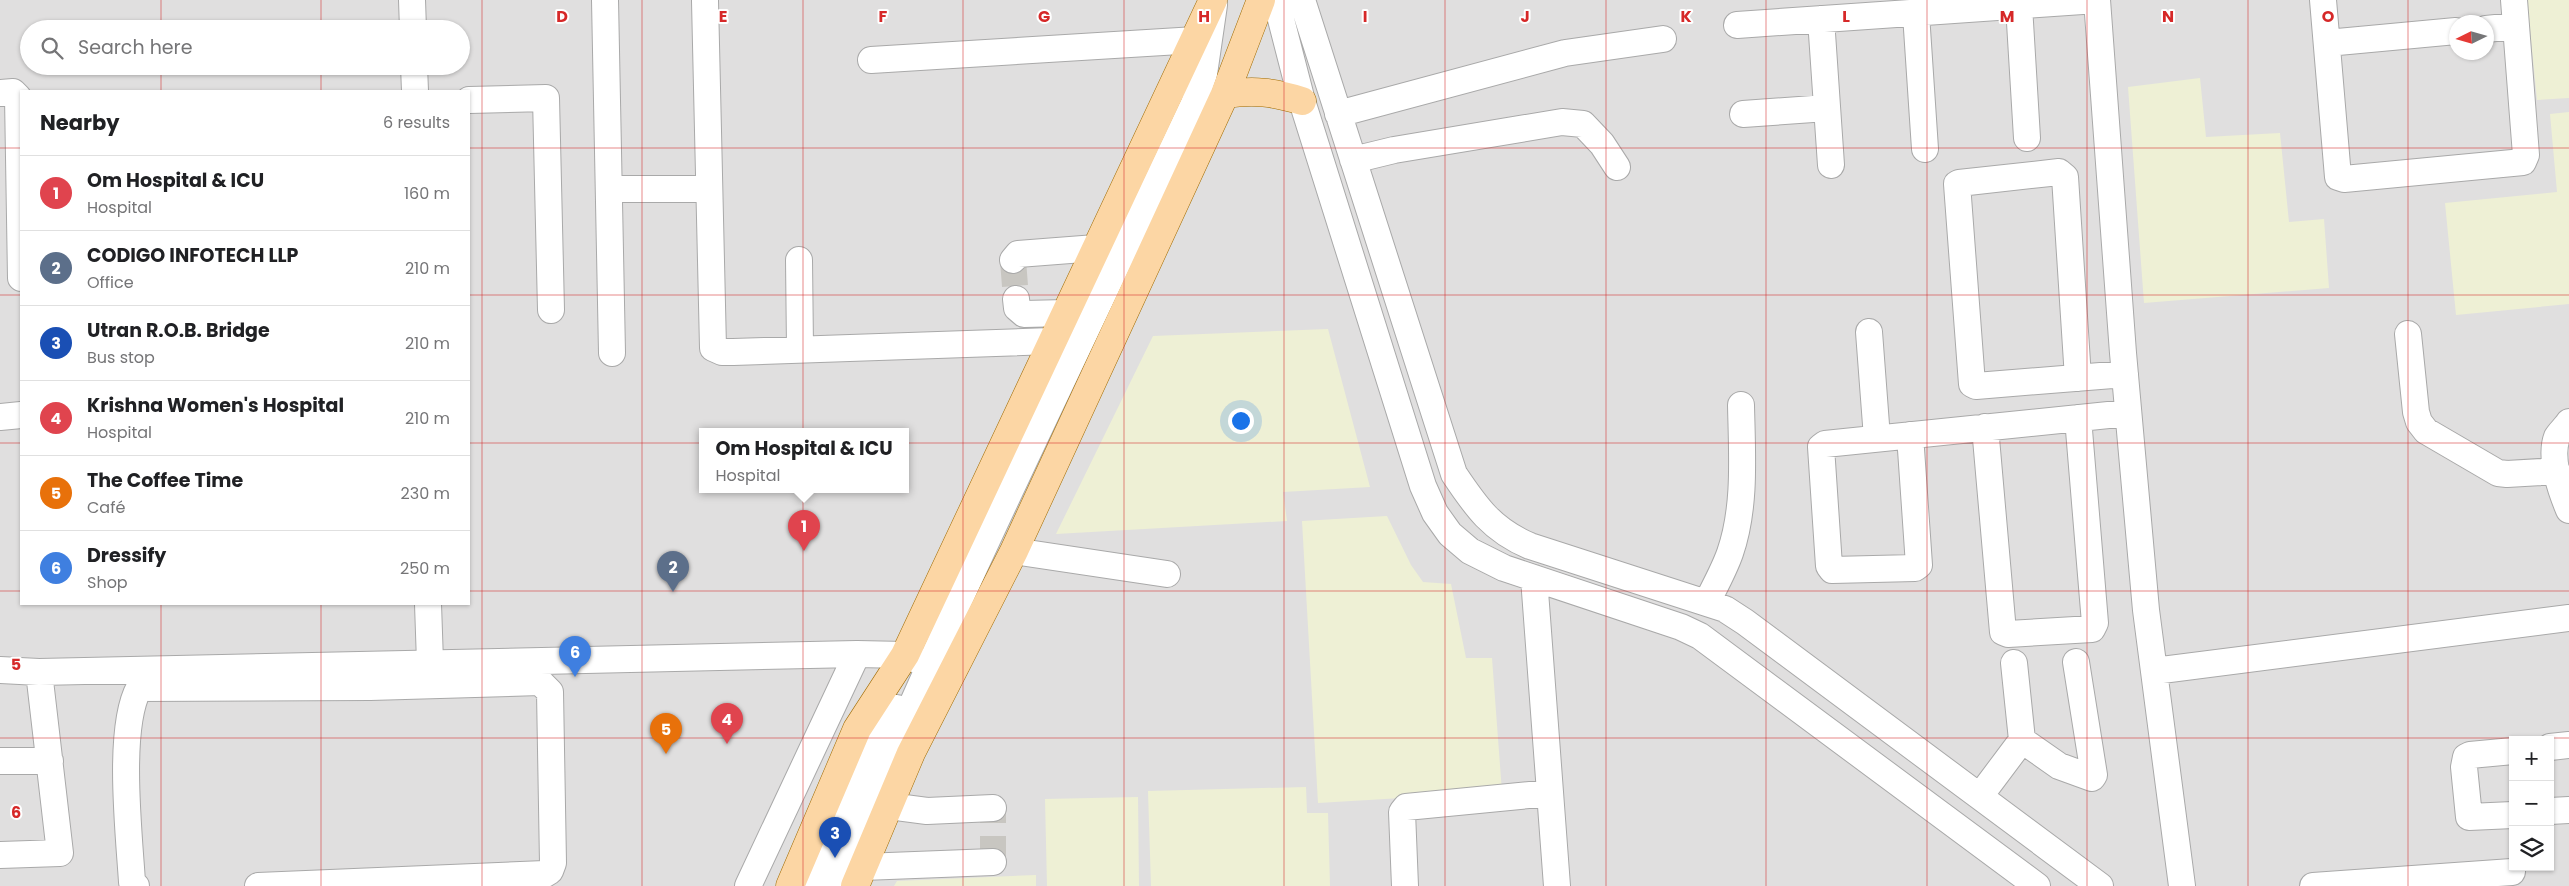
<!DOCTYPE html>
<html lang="en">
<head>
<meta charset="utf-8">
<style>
  :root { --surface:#fff; --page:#f6f6f6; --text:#202124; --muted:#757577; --line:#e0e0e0; --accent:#0b8043 }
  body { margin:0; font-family:Poppins,sans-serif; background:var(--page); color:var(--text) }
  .controls { position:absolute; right:15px; bottom:15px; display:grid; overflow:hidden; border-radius:0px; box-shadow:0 1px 4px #0004 }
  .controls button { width:45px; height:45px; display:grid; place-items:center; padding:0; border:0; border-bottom:1px solid var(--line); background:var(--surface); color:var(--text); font:25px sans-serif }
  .compass { position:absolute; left:2449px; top:15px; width:45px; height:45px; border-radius:50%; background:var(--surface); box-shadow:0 1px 4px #0004; rotate:265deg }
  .you { position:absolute; left:1240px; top:420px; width:18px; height:18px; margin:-12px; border:4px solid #fff; border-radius:50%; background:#1a73e8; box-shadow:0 0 0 8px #1a73e833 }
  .badge { display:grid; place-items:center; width:32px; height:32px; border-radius:50%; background:var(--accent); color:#fff; font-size:16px; font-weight:700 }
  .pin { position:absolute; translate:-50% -41px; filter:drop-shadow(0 1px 2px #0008) }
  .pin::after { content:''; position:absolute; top:26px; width:18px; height:15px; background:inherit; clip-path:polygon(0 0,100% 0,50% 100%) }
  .popup { position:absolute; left:699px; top:428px; width:210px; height:65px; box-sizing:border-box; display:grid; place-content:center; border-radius:0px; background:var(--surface); filter:drop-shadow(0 1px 4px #0005); font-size:16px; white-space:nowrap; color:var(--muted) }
  .popup b { font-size:19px; color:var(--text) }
  .popup::after { content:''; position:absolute; left:50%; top:100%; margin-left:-10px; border:10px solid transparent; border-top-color:var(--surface) }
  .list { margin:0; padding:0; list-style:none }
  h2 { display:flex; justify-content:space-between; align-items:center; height:65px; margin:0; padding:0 20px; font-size:21px }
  h2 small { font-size:16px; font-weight:400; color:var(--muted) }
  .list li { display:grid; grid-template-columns:32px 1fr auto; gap:15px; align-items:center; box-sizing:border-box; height:75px; padding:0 20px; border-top:1px solid var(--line) }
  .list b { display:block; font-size:19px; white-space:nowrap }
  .list p { margin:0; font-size:16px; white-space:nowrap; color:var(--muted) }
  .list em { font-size:16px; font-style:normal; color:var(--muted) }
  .icon { flex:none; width:28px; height:28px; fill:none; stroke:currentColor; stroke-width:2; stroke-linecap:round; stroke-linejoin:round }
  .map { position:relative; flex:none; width:2569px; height:886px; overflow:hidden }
  .search { position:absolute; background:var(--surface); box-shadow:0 1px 4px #0004; left:20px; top:20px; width:450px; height:55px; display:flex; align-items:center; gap:12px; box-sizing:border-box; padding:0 18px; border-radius:28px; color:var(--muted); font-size:19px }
  .panel { position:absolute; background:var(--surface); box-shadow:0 1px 4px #0004; left:20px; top:90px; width:450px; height:515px; border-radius:0px }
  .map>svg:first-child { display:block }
</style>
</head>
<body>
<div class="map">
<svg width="2569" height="886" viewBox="0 0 2569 886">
  <rect width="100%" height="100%" fill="#f2efe9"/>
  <!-- residential -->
  <path fill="#e0dfdf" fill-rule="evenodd" d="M0 0H2569V886H0ZM2456 22H2486V52H2456ZM29 29H461V66H29ZM21 91H469V604H21ZM703 432H905V490H703ZM2513 740H2550V867H2513Z"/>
  <!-- farmland -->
  <path fill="#eef0d5" d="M2527 0H2569V98L2537 100Z
    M2200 78 2206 137 2280 133 2289 222 2324 219 2329 288 2144 303 2128 87Z
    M2569 112V304L2456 315 2445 203 2557 192 2550 114Z
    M1328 329 1370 487 1283 492 1287 521 1056 534 1153 336Z
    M1387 516 1411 565 1423 582 1451 584 1466 658H1492L1502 792 1318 803 1302 521Z
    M1306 787 1307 813H1328L1330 886H1151L1148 791Z
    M1138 797 1139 886H1047L1045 799Z
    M1036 875V886H894L897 881Z"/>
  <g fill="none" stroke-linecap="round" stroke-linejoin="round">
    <!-- minor-tunnel -->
    <path stroke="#c8c6c1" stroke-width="26" stroke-dasharray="26 13" stroke-linecap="butt" d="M1013 260 1016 299
      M993 862V808"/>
    <!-- minor casing -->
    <g stroke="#a9a9a9" stroke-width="28">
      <path id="minor" d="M412 0 413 29
        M605 0 612 353
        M1276 0 1302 101 1423 486 1435 513 1450 534 1470 551 1504 568 1681 627 1700 636 2037 886
        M1302 0 1454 474C1476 507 1492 530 1530 546L1725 609 1745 622 2100 886
        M2097 0 2123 353 2146 610 2182 886
        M2323 0 2338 177 2344 179 2523 162 2526 155 2514 0
        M705 1 713 348 722 352H733L1052 341
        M2019 6 2027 138
        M1916 14 1925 149
        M1821 19 1831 165
        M1737 25 2097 0
        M2486 29 2515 26
        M2327 43 2456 31
        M871 60 1196 40
        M414 66 415 91
        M0 93 13 92 18 97 21 278
        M469 100 546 98 551 310
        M1338 114 1565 53 1663 39
        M1743 114 1827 108
        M1353 160 1394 150 1562 122 1583 124 1602 144 1617 167
        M610 189H708
        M799 260 800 348
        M1013 260 1018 254 1096 248
        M1016 299 1017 308 1024 314 1066 313
        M1869 332 1877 438
        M2408 334 2416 412 2419 422 2426 431 2498 473 2507 474 2557 471
        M2078 378 2065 177 2059 172 1959 183 1957 184 1972 384 1976 386 2125 374
        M0 417 21 415
        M2569 422C2566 427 2560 432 2557 437 2549 458 2561 491 2569 510
        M1985 427 2003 632 2008 634 2092 629 2095 623 2078 418
        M1910 435 1919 565 1915 568 1832 570 1829 566 1821 447 1825 444 2128 413
        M1014 551 1167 574
        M1534 578 1557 886
        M1707 602C1715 586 1724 570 1730 553 1746 507 1742 454 1741 405
        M428 604 430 662
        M2014 663 2022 740
        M0 670 39 672 857 654 905 655 924 663
        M2154 671 2569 618
        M2550 747 2569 745
        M2513 751 2470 755 2466 757 2464 767 2469 817 2513 815
        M0 761H50
        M1980 796 2022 740 2059 766 2092 778 2094 775 2076 662
        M889 806 927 811 993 808
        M2550 811 2569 810
        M0 855 60 853 39 672
        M863 867 993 862
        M136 886 132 882C129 834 117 728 139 688L370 687 369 671
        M258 886 545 874 550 871 553 863 550 692 540 682 370 687
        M748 886 857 654
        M812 886 875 737 897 708
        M834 886C944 621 1071 363 1194 103L1204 74 1214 5
        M1405 886 1402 812 1406 807 1550 793
        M2313 886 2512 872"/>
    </g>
    <!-- major casing -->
    <g stroke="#a06b00" stroke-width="29">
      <path id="major" d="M1225 94C1255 90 1273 92 1302 101
        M790 886 857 729 905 655 1213 0
        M855 886 911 753 1014 551 1225 94 1261 0"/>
    </g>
    <!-- minor -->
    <use href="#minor" stroke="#fff" stroke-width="26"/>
    <!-- major -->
    <use href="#major" stroke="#fcd6a4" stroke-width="28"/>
  </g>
  <!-- grid -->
  <path fill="none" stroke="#d62828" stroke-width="1" stroke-opacity="0.55" d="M161 0V29M321 0V29M482 0V886M642 0V886M803 0V886M963 0V886M1124 0V886M1284 0V886M1445 0V886M1606 0V886M1766 0V886M1927 0V886M2087 0V886M2248 0V886M2408 0V886M161 66V91M321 66V91M0 148H21M469 148H2569M0 295H21M469 295H2569M0 443H21M469 443H2569M0 591H21M469 591H2569M161 604V886M321 604V886M0 738H2569"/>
  <g font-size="16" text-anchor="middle" font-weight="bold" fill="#d62828" stroke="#fff" stroke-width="4" stroke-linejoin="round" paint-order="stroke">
    <text x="562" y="22">D</text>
    <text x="723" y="22">E</text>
    <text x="883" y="22">F</text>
    <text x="1044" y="22">G</text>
    <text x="1204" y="22">H</text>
    <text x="1365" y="22">I</text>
    <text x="1525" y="22">J</text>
    <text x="1686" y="22">K</text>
    <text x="1846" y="22">L</text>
    <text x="2007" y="22">M</text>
    <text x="2168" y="22">N</text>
    <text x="2328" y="22">O</text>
    <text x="16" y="670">5</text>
    <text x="16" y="818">6</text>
  </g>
</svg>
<div class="controls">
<button>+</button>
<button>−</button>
<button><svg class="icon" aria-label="layers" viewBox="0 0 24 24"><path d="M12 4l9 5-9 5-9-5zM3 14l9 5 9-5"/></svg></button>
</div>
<svg class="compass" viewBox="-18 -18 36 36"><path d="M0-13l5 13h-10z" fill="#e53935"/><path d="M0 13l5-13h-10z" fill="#757577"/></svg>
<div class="you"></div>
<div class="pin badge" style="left:804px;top:551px;background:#e0444e">1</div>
<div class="popup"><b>Om Hospital &amp; ICU</b>Hospital</div>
<div class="pin badge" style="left:673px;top:592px;background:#5c6f8a">2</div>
<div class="pin badge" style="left:835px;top:858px;background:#1a4fb4">3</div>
<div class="pin badge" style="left:727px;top:744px;background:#e0444e">4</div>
<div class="pin badge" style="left:666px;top:754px;background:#e8710a">5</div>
<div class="pin badge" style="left:575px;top:677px;background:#3f7fe0">6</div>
<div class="search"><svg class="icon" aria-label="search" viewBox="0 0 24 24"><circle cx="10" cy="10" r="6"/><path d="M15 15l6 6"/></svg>Search here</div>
<section class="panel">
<h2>Nearby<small>6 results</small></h2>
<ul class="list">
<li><span class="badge" style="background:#e0444e">1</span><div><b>Om Hospital &amp; ICU</b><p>Hospital</p></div><em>160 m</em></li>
<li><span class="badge" style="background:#5c6f8a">2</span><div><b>CODIGO INFOTECH LLP</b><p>Office</p></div><em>210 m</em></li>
<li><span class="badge" style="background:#1a4fb4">3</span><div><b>Utran R.O.B. Bridge</b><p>Bus stop</p></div><em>210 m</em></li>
<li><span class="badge" style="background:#e0444e">4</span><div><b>Krishna Women's Hospital</b><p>Hospital</p></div><em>210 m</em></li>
<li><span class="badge" style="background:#e8710a">5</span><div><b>The Coffee Time</b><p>Café</p></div><em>230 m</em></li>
<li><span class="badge" style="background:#3f7fe0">6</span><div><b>Dressify</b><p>Shop</p></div><em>250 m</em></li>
</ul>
</section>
</div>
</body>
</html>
